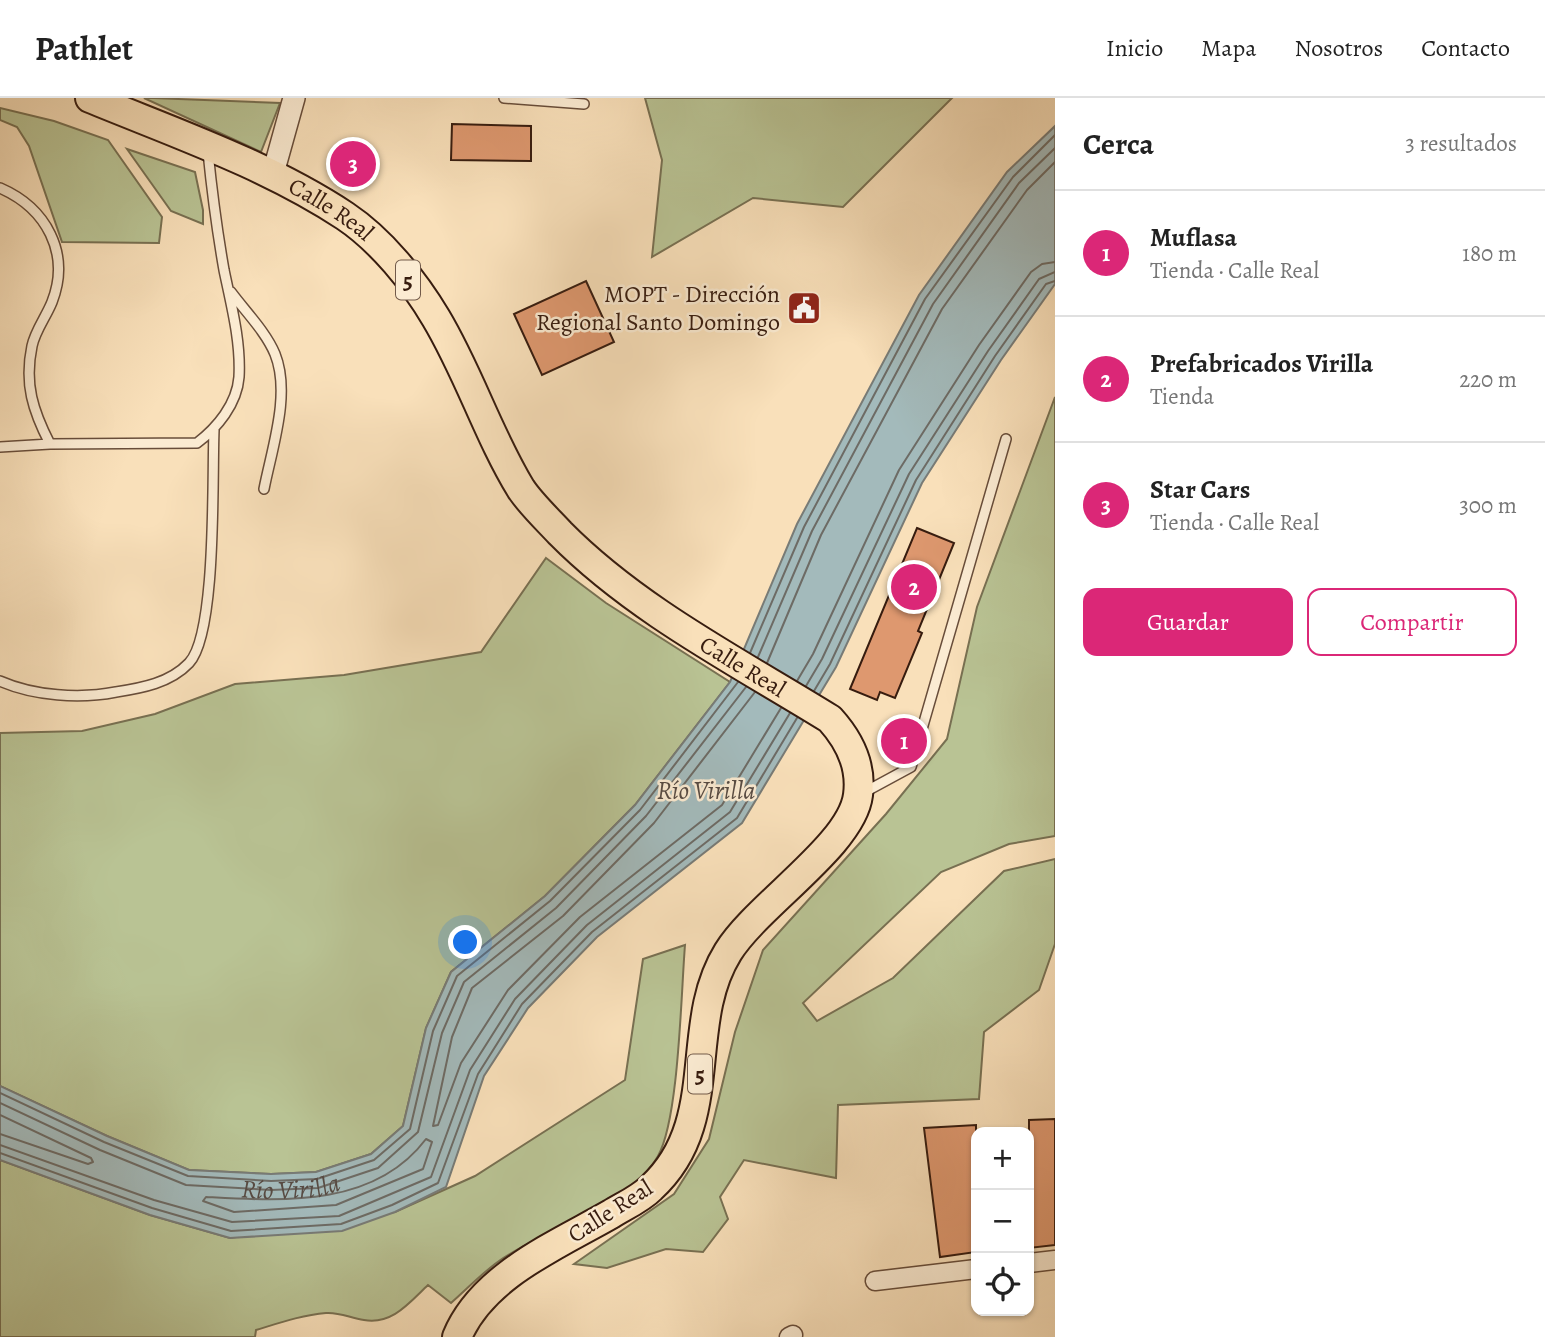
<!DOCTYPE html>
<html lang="es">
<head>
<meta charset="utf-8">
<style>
  :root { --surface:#fff; --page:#f2f2f2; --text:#222; --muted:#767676; --line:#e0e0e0; --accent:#db2777 }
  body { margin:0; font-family:Alegreya,serif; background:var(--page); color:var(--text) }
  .controls { position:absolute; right:21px; bottom:21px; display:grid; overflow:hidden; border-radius:14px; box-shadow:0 2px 5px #0004 }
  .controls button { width:63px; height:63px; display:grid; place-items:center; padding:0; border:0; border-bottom:2px solid var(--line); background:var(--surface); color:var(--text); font:35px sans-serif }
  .you { position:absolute; left:466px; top:845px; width:24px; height:24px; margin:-18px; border:5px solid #fff; border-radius:50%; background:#1a73e8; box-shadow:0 0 0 10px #1a73e833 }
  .badge { display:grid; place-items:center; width:46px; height:46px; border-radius:50%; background:var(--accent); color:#fff; font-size:23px; font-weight:700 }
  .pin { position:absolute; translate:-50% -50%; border:4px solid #fff; box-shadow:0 2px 7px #0006 }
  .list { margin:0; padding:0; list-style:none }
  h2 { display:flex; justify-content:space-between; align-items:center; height:91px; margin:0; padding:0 28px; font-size:30px }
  h2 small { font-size:23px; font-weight:400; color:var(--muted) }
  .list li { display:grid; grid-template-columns:46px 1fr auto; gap:21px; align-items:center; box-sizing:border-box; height:126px; padding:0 28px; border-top:2px solid var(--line) }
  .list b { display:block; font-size:26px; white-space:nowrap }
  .list p { margin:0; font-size:23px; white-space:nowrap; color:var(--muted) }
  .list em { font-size:23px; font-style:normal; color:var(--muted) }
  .actions { display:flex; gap:14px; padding:21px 28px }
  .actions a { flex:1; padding:16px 0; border:2px solid var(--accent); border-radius:14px; text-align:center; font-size:24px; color:var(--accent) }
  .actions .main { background:var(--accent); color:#fff }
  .icon { flex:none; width:38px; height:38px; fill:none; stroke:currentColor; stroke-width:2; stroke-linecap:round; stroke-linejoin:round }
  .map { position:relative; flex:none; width:1055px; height:1239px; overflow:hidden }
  header { display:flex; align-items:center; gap:42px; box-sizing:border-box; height:98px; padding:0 35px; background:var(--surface); border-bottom:2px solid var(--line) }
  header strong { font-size:33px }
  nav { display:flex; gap:38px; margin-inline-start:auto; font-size:24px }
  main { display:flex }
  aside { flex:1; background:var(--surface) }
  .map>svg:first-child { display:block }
</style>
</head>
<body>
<header>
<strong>Pathlet</strong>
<nav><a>Inicio</a><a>Mapa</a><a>Nosotros</a><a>Contacto</a></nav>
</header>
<main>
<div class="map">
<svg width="1055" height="1239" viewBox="0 0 1055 1239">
  <rect width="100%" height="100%" fill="#f9e0ba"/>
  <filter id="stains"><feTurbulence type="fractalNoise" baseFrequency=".00286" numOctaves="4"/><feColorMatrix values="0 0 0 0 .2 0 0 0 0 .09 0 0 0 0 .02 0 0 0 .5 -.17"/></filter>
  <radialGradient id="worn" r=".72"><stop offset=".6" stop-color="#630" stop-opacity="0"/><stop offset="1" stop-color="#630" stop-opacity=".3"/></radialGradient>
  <!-- green -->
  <path fill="#b9c394" stroke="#787052" stroke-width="2" d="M144 0H153L280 5 261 54Z
    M645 0H952L843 109 753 100 652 159 662 62Z
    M0 10 54 23 108 42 162 119 159 145 62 144 29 48 17 29 0 22Z
    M127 51 195 74 203 112V126L171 113Z
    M1055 299V738L1009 746 941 774 803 905 817 923 893 880 1004 773 1055 761V846L1039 892 984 934 979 1001 838 1007 836 1080 744 1062 720 1099 728 1121 703 1154 666 1151 607 1170 574 1166 674 1096 709 1041 735 934 763 852 886 716 947 641 977 509Z
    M546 460 606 505 730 584 635 707 545 798 451 874 426 930 403 1028 371 1056 316 1074 271 1076 189 1072 107 1038 0 988V635L82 633 155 616 235 586 344 577 481 554Z
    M685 847C681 895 679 1021 658 1058 629 1109 546 1130 499 1163 482 1175 467 1191 451 1205L428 1187C409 1205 392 1227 364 1222 350 1220 340 1214 326 1215 302 1217 279 1225 256 1232L255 1239H0V1062L150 1117 230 1140 395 1114 475 1078 625 982 643 861Z"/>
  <!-- water -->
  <path fill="#a3babb" stroke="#787b76" stroke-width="2" d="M1055 28V186L1001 262 922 385 836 569 742 725 597 839 528 910 484 978 446 1089 395 1114 342 1133 230 1140 150 1117 0 1062V988L107 1038 189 1072 271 1076 316 1074 371 1056 403 1028 426 930 451 874 545 798 635 707 730 584 797 426 919 197 1007 74Z"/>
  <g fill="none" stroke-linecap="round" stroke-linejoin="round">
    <!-- shore -->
    <g stroke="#6d6b65" stroke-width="2">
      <path d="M750 555 804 429 925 201 1013 79 1055 37"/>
      <path d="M758 559 812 433 933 206 1019 85 1055 50"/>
      <path d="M767 565 821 437 942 211 1027 92 1055 64"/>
      <path d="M797 583 813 556 899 372 979 247 1031 174 1042 166 1055 164"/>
      <path d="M806 588 822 561 909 376 988 253 1039 181 1055 174"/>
      <path d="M814 593 830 566 916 382 995 258 1046 186 1055 183"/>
      <path d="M755 594 654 725 563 818 472 890 452 939 433 1028 438 1027 461 965 508 892 580 819 722 707 781 610"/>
      <path d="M0 995 104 1044 188 1078 271 1083 317 1081 374 1062 410 1031 433 933 457 878 550 803 640 712 738 584"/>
      <path id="s1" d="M0 1005 100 1052 186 1087 271 1092 318 1090 378 1070 418 1034 442 935 464 884 556 810 646 718 746 589"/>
      <path d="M0 1017 91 1060 93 1064 88 1066 0 1036"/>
      <path d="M426 1041 432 1044 423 1071 336 1107 234 1114 203 1103 206 1099C282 1103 374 1110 426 1041Z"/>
      <path d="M0 1047 154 1102 232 1124 339 1118 431 1079 470 972 515 901 587 827 730 714 790 615"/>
      <path d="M0 1055 152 1110 231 1133 341 1126 392 1107 438 1085 478 976 522 906 592 834 737 720 797 620"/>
    </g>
  </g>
  <!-- building -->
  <path fill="#de986f" stroke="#371c0f" stroke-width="2" d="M452 26 531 28V63L451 62Z
    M586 183 614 244 542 277 514 216Z
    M917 430 954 445 918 533 922 535 895 600 880 594 877 602 850 591Z
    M904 619 915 630 903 665 880 645Z
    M1055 1021V1147L1029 1150V1022Z
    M976 1027V1154L940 1159 924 1030Z"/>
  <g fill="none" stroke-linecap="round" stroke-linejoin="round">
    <!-- service casing -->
    <g stroke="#684d3a" stroke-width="12">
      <path id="service" d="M504 0 584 6
        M0 90C46 110 71 155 52 204 46 219 35 233 32 248 24 286 33 313 50 346L197 345C217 330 237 306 239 279 241 243 231 206 224 172 217 132 212 94 208 54
        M231 194C245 213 266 234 275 256 291 296 272 350 264 391
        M0 349 50 346
        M0 583C34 598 80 601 116 594 142 590 170 585 189 565 217 536 212 377 214 332
        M863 695 911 669 1006 341"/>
    </g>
    <!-- minor casing -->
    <g stroke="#684d3a" stroke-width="21">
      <path id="minor" d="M1029 1165 1055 1162
        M875 1183 976 1171
        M789 1239 793 1237"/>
    </g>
    <!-- tertiary casing -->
    <g stroke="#684d3a" stroke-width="24">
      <path id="tertiary" d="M272 79 294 0"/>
    </g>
    <!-- primary casing -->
    <g stroke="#371c0f" stroke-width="32">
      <g id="primary">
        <path id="s2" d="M90 0C175 35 268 67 345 118 381 142 414 183 436 220 469 275 488 337 521 391 531 406 547 421 560 435 636 512 738 564 830 621 849 642 862 667 858 697 852 747 757 807 728 854 682 928 723 1024 651 1090 640 1101 624 1108 611 1116 557 1147 482 1178 457 1239"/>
      </g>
    </g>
    <!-- service -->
    <use href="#service" stroke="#fbebd2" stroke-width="9"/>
    <!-- minor -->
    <use href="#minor" stroke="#fbebd2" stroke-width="18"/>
    <!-- tertiary -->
    <use href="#tertiary" stroke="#fbebd2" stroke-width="21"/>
    <!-- primary -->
    <use href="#primary" stroke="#f9e0ba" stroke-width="28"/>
  </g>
  <!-- icons -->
  <defs>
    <g id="civic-square" transform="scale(1.75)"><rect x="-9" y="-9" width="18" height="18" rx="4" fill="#8f2418" stroke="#fbebd2"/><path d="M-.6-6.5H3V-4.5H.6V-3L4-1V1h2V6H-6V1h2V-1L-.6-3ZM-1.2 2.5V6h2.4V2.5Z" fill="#fff"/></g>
  </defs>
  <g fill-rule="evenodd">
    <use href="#civic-square" x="804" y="210"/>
  </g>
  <g text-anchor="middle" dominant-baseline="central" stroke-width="5" stroke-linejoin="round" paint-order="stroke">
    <!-- shield labels -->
    <g fill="#fbebd2" stroke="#725a4a" stroke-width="2">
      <rect x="396" y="162.5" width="24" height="39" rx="5"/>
      <rect x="688" y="956.5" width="24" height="39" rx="5"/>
    </g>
    <g font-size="23" font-weight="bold" fill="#371c0f">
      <text x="408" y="182">5</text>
      <text x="700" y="976">5</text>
    </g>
    <!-- street labels -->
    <g font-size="24" fill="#371c0f" stroke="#fbebd2">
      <text stroke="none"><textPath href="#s2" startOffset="266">Calle Real</textPath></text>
      <text stroke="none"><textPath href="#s2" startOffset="896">Calle Real</textPath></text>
      <text transform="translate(610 1113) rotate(-33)">Calle Real</text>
    </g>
    <!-- poi labels -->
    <g font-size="24" fill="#371c0f" stroke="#fbebd2" text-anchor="end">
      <text x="780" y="196">MOPT - Dirección<tspan x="780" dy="28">Regional Santo Domingo</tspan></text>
    </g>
    <!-- water labels -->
    <g font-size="26" font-style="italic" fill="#574b43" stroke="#fbebd2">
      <text x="706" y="692">Río Virilla</text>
      <text stroke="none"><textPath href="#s1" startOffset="308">Río Virilla</textPath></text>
    </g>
  </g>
  <rect width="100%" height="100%" filter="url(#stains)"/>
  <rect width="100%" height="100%" fill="url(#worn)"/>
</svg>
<div class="controls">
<button>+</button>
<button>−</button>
<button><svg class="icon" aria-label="locate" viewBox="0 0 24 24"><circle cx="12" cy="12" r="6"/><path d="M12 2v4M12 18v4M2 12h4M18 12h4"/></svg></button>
</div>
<div class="you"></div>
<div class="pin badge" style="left:904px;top:643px">1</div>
<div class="pin badge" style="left:914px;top:489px">2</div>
<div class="pin badge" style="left:353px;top:66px">3</div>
</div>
<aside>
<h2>Cerca<small>3 resultados</small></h2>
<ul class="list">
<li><span class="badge">1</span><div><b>Muflasa</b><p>Tienda · Calle Real</p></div><em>180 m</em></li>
<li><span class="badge">2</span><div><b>Prefabricados Virilla</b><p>Tienda</p></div><em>220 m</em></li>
<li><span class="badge">3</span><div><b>Star Cars</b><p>Tienda · Calle Real</p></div><em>300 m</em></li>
</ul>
<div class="actions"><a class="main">Guardar</a><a>Compartir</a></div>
</aside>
</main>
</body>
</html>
